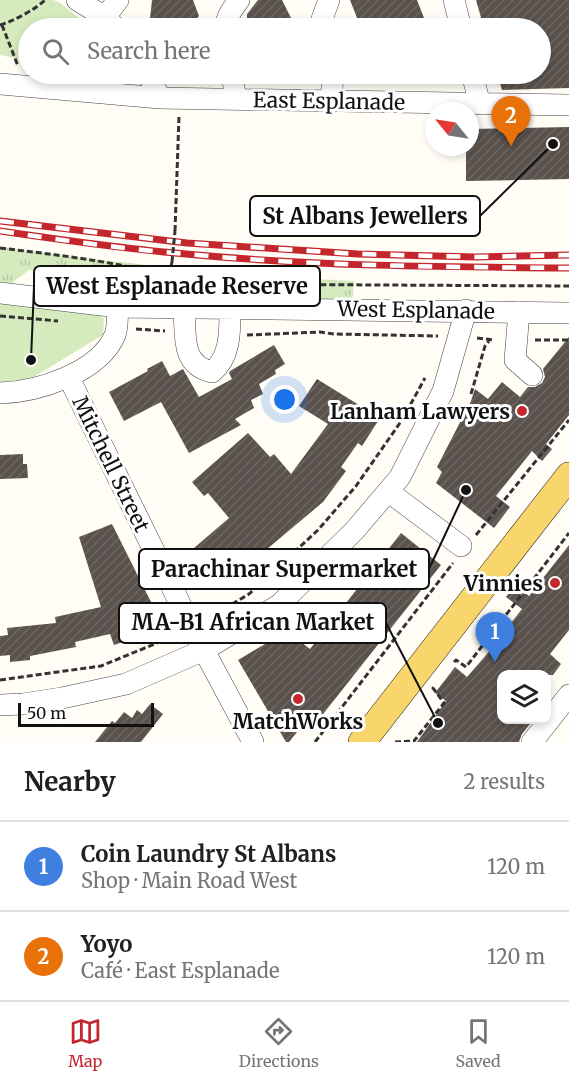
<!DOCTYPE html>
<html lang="en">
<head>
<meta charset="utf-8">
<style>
  :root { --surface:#fff; --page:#f2f2f2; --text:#202124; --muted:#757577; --line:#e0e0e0; --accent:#c4262e }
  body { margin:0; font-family:Merriweather,serif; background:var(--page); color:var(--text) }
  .controls { position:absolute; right:18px; bottom:18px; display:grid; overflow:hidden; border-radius:12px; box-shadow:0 3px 9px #0003 }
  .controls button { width:54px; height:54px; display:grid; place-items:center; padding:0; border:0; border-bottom:2px solid var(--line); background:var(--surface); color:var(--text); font:30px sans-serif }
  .compass { position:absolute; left:425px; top:102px; width:54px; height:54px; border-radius:50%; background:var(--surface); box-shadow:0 3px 9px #0003; rotate:300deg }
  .scale { position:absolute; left:18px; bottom:15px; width:136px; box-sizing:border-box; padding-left:6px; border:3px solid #111; border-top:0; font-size:16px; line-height:21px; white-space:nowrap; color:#111; -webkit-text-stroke:4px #fff; paint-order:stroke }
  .you { position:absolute; left:285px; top:400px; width:21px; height:21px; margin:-15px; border:4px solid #fff; border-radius:50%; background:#1a73e8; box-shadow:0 0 0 9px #1a73e833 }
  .badge { display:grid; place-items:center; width:39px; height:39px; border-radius:50%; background:var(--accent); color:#fff; font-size:20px; font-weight:700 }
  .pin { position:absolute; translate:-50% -50px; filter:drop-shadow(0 2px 3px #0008) }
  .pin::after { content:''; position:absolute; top:32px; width:21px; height:18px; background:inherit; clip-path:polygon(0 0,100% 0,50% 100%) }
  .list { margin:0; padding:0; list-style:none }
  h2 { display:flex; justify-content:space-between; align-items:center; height:78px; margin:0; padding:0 24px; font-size:26px }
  h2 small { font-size:20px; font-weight:400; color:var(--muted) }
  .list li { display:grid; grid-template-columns:39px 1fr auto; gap:18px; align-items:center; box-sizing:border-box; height:90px; padding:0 24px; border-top:2px solid var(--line) }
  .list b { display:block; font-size:22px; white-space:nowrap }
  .list p { margin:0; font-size:20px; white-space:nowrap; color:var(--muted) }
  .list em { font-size:20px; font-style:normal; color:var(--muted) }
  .icon { flex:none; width:33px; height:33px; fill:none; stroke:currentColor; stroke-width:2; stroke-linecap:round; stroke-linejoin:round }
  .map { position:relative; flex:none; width:569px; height:742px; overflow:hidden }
  .search { position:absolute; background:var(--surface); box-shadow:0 3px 9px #0003; left:18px; right:18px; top:18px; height:66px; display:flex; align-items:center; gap:15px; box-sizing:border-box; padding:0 21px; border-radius:33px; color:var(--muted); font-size:22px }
  .sheet { height:258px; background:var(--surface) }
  nav { display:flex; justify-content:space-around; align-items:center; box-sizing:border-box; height:84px; border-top:2px solid var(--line); background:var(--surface); font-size:16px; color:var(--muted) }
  nav a { display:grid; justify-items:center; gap:3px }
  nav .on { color:var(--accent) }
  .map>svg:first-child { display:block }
</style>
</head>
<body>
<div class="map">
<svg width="569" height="742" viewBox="0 0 569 742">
  <defs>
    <pattern id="grass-tufts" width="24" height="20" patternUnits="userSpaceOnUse" patternTransform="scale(1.5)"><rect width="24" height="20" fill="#d5ebbd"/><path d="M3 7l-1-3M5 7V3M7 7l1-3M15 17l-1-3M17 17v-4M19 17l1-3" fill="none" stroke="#b6c8a1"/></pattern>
    <pattern id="building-hatch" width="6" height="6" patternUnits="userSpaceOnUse" patternTransform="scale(1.5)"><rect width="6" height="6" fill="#5a524d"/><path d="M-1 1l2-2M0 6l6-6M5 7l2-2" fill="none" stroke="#6d6662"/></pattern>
  </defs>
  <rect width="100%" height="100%" fill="#fffdf5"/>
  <!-- grass -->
  <path fill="url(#grass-tufts)" d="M0 247C118 263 235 276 354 281L352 303 165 300 127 295 128 291 136 284 134 280 29 270 8 286 0 285Z"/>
  <!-- park -->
  <path fill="#d5ebbd" d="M0 0H53L60 3 92 28H28V61L0 55Z
    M0 301 96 312 104 319 103 335 22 384 0 385Z"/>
  <!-- building -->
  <path fill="url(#building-hatch)" d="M152 0H193L199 16 189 28H149Z
    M258 0H282L296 28H247V14Z
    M350 0H417L428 28H361Z
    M476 0H569V88L502 90 497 74H540V28H484Z
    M569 127V179L466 181V147H470V129Z
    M569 337V415L546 444 552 449 542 461 532 451 496 496 510 507 494 528 436 483 442 472 437 467 471 401 475 389 488 399 502 382 520 397 528 387H535L542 383 545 377 543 369Z
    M274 345 285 364 275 370 276 374 259 384 263 394 251 400 254 408 235 419 241 425 189 453 161 402 124 421 109 392 148 371 147 369 162 361 170 376 183 369 199 397 232 379 229 373 230 371Z
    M317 379 380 418 362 446 358 443 341 467 346 471 323 502 242 570 236 562 218 577 194 548 229 518 208 493 204 496 192 482 248 433 270 457 274 454 291 474 328 424 299 406Z
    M23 454V464H27L28 478 0 479V455Z
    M112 524 156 612H157L163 628 114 645 110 634 75 642 76 647 30 656V660L10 662V655L0 656V636L8 635 7 628 56 623 55 617 101 607 79 537Z
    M401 533 441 565 316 723 309 717 289 742H286L238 660 287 631 310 649Z
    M569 545V630L550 654 561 664 553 675H501V720H533L522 734 519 742H417L446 701 435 693 455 667 467 677 513 624 511 623 522 609 506 597 515 585 529 596Z
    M150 704 163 714 141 742H95L112 721 115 723 124 712 132 718 137 710 142 714Z"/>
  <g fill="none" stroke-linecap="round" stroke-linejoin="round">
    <!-- minor casing -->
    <g stroke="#444" stroke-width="22">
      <path id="minor" d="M77 0 105 17 116 28
        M454 0 461 28
        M105 17 118 0
        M226 28C225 18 233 8 239 0
        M325 28 322 19 329 0
        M148 74 160 98
        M232 74 236 100
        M472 74 480 104
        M0 84 160 98 569 105
        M331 102 333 74
        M0 293 118 307 569 313
        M184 308C186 334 180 365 212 372 231 357 230 330 230 308
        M519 312 515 360 532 375
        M69 378 192 628 253 742
        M0 393C37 392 99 373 115 335 118 328 117 316 118 307
        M389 492 461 546
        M0 705 23 704 62 698 126 684 204 650 279 605 355 530 400 477 443 391 466 310
        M532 742 569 695"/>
    </g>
    <!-- major casing -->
    <g stroke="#222" stroke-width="28">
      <path id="major" d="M362 742 569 476"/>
    </g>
    <!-- path -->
    <path stroke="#333" stroke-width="3" stroke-dasharray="6 3" stroke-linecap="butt" d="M0 25C12 22 36 9 45 0
      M2 25 18 66
      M175 231 179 116
      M0 248C66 256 131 263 194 284L569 286
      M169 275 172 262
      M0 316 58 321
      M136 329 165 331
      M247 335 320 332 334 334 438 336
      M477 338 494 340
      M535 340H569
      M471 394 485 346 489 341
      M476 535 569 420
      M209 618 249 594 318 530 356 486 402 420 425 378
      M454 662 456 660 466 667 569 533
      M0 680 101 666 174 636
      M315 742 453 563
      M395 742 414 741 444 703 433 688 435 686"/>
    <!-- minor -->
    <use href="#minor" stroke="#fff" stroke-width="21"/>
    <!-- major -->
    <use href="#major" stroke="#f9d66b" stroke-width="27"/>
    <!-- rail casing -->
    <g stroke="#c4262e" stroke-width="7">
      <path id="rail" d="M0 221 187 243 358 254 475 257 569 255
        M0 231C62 240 124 249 186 254 313 266 441 267 569 268"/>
    </g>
    <!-- rail -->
    <use href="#rail" stroke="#fff" stroke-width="4.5" stroke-dasharray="14" stroke-linecap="butt"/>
    <!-- path-bridge -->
    <path stroke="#333" stroke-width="3" stroke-dasharray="6 3" stroke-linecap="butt" d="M172 262 175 231"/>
  </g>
  <!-- markers -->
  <g fill="#c4262e" stroke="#fff" stroke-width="2">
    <circle cx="522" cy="411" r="6"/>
    <circle cx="555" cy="583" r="6"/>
    <circle cx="298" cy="699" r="6"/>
  </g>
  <g text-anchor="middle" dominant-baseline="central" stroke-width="6" stroke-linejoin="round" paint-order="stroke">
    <!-- street labels -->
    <g font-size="21" fill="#111" stroke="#fff">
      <text transform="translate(329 101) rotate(1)">East Esplanade</text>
      <text transform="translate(416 310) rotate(1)">West Esplanade</text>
      <text transform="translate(111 464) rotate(64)">Mitchell Street</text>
    </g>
    <!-- poi labels -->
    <g font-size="21" font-weight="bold" fill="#111" stroke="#fff" text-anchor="end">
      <text x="510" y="411">Lanham Lawyers</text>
      <text x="543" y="583">Vinnies</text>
      <text x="298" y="721" text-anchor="middle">MatchWorks</text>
    </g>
  </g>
  <!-- callouts -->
  <path fill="none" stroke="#111" stroke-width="2" d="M553 144L480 216M31 360L34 286M466 490L429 569M438 723L386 623"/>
  <g fill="#111" stroke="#fff" stroke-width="2">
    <circle cx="553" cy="144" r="6"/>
    <circle cx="31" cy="360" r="6"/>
    <circle cx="466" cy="490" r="6"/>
    <circle cx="438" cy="723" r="6"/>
  </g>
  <g fill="#fff" stroke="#111" stroke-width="2">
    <rect x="250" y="196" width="230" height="40" rx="6"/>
    <rect x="34" y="266" width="286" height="40" rx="6"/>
    <rect x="139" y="549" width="290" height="40" rx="6"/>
    <rect x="119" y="603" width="267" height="40" rx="6"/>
  </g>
  <g font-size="22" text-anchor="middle" font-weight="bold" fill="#111">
    <text x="365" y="224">St Albans Jewellers</text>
    <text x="177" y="294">West Esplanade Reserve</text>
    <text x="284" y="577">Parachinar Supermarket</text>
    <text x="253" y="630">MA-B1 African Market</text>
  </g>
</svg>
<div class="controls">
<button><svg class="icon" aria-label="layers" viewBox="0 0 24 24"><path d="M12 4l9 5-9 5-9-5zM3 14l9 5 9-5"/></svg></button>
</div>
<svg class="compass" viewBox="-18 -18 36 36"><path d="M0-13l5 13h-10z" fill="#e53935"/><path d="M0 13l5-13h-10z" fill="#757577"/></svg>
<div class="scale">50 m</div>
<div class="you"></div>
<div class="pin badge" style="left:495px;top:662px;background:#3f7fe0">1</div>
<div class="pin badge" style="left:511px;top:146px;background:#e8710a">2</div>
<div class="search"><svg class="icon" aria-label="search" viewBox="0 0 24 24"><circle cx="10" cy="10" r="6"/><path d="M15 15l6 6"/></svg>Search here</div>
</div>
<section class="sheet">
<h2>Nearby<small>2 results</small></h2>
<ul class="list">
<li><span class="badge" style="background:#3f7fe0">1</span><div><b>Coin Laundry St Albans</b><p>Shop · Main Road West</p></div><em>120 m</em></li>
<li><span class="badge" style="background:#e8710a">2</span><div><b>Yoyo</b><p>Café · East Esplanade</p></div><em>120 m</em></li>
</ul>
</section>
<nav>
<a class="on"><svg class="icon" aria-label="map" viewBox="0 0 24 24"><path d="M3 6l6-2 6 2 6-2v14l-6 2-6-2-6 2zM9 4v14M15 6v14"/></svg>Map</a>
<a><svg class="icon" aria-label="directions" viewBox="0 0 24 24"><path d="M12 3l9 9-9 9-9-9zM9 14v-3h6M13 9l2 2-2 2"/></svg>Directions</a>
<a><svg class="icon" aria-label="saved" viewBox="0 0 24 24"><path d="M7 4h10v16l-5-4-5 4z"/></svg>Saved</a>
</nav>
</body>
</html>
